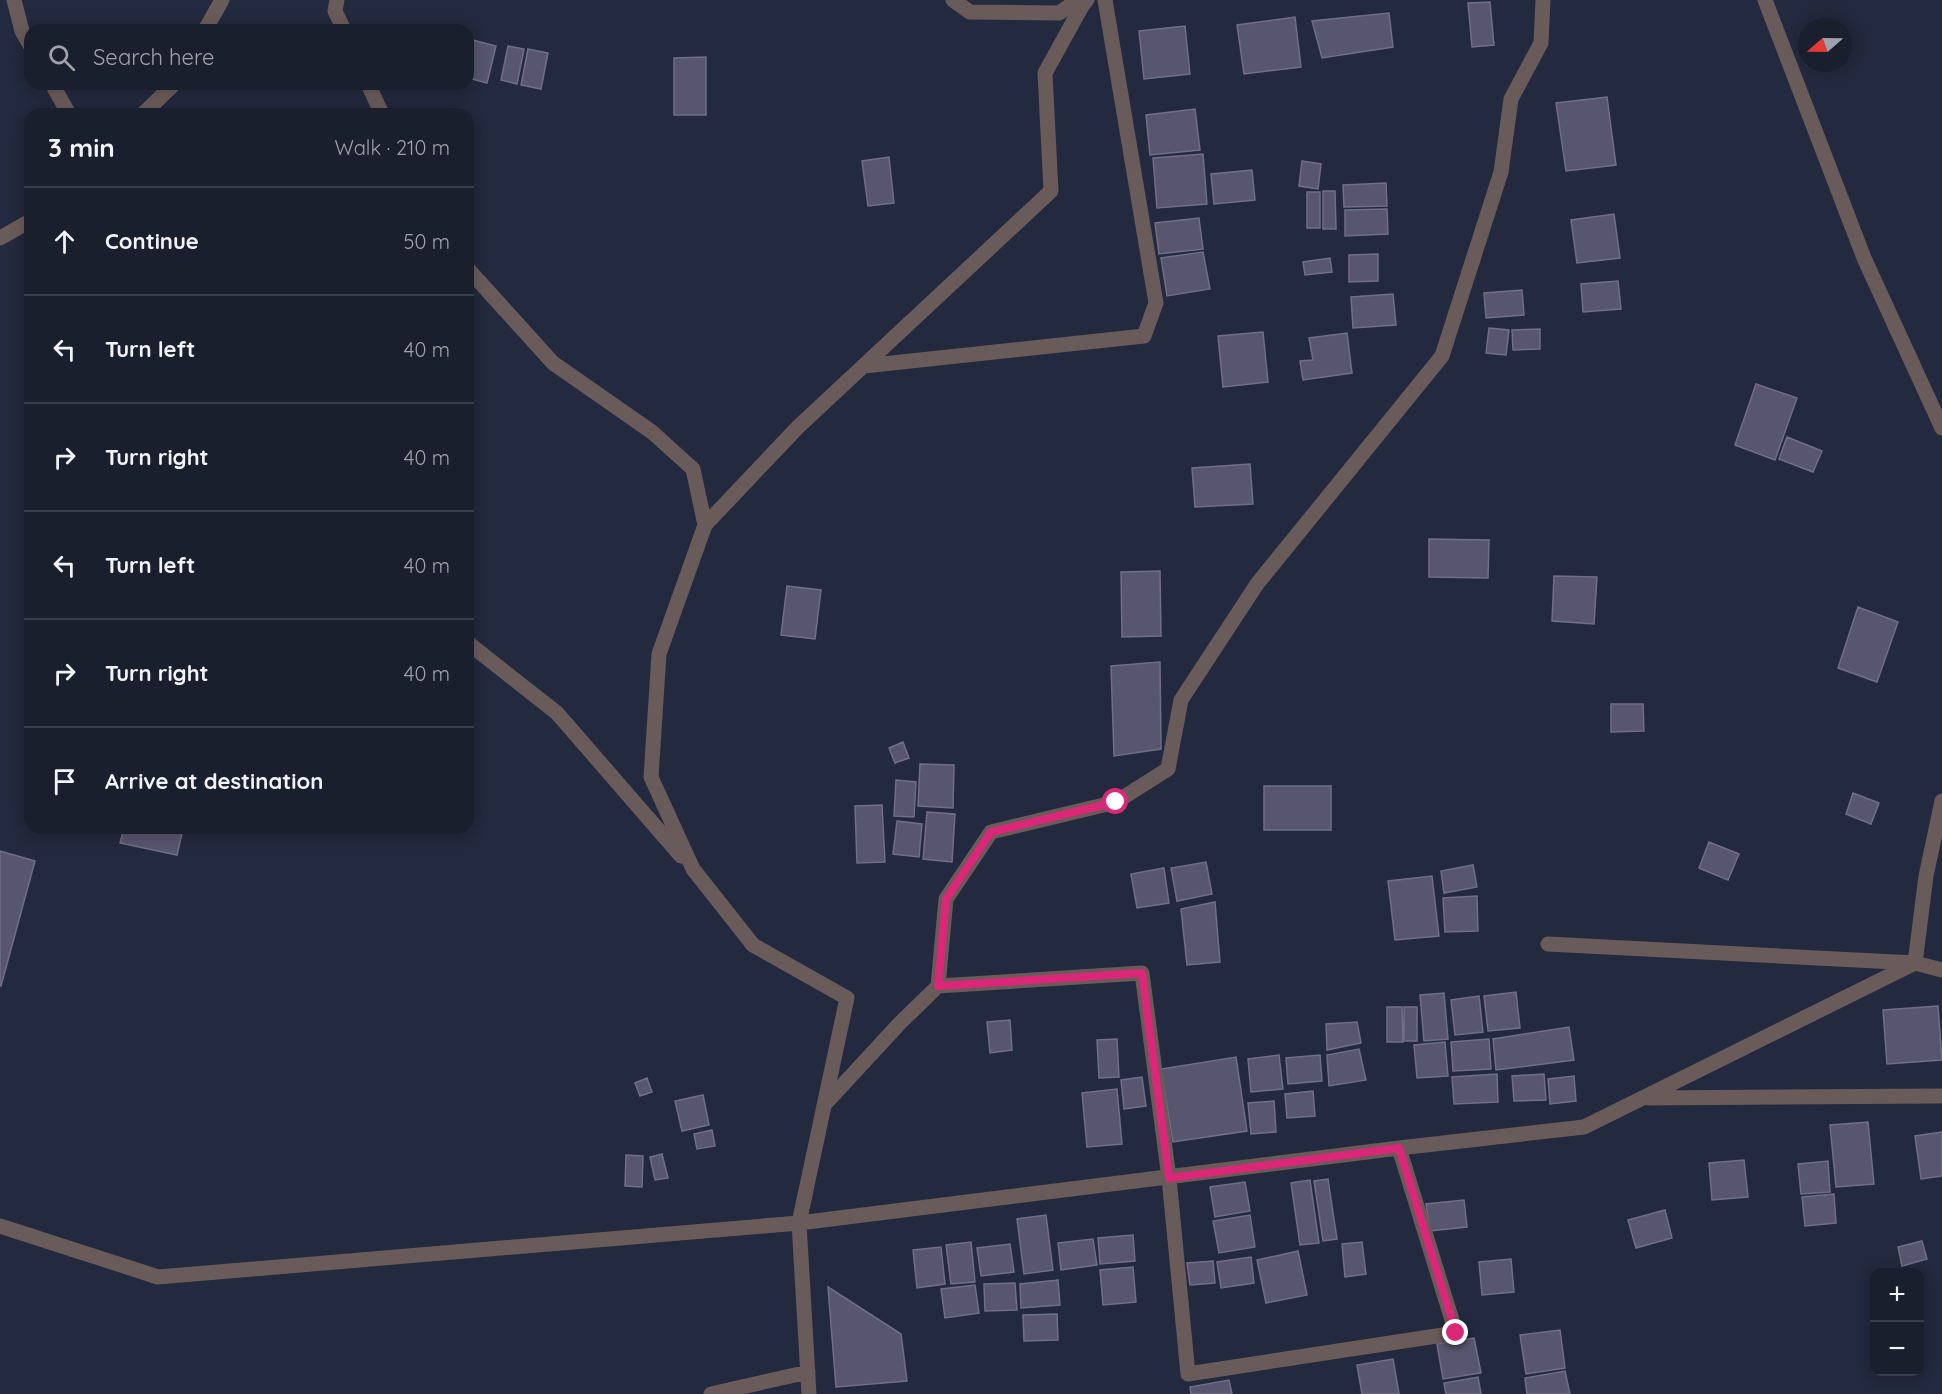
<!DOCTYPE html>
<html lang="en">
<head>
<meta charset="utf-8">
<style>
  :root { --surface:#1a1f2e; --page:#272c3a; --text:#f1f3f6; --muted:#9fa2aa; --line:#383d4a }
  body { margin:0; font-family:Quicksand,sans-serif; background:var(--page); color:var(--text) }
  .controls { position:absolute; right:18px; bottom:18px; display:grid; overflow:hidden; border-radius:12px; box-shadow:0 3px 15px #0003 }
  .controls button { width:54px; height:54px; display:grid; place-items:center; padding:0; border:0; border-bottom:2px solid var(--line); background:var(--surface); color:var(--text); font:30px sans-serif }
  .compass { position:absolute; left:1798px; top:18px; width:54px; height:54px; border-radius:50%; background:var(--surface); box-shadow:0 3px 15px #0003; rotate:250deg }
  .stop { position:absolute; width:18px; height:18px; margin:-14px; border:4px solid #db2777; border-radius:50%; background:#fff }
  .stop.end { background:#db2777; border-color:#fff; box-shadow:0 2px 6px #0008 }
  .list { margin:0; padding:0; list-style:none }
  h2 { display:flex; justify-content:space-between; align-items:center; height:78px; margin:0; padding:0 24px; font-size:26px }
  h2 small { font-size:20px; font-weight:400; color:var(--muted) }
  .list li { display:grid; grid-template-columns:39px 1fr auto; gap:18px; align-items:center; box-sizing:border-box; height:108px; padding:0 24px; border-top:2px solid var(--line) }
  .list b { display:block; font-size:22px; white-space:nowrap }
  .list em { font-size:20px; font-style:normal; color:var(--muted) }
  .icon { flex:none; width:33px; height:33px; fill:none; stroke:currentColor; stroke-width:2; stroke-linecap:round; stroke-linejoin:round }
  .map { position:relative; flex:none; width:1942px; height:1394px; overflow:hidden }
  .search { position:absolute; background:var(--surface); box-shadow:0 3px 15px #0003; left:24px; top:24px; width:450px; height:66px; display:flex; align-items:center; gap:15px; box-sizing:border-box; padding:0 21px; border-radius:18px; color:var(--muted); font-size:22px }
  .panel { position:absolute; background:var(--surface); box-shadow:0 3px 15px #0003; left:24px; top:108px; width:450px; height:726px; border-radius:18px }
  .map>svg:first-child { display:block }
</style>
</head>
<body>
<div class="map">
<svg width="1942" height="1394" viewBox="0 0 1942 1394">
  <rect width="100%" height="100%" fill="#23293e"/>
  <!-- building -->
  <path fill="#58556f" stroke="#716e87" stroke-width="1.5" d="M1490 2 1494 45 1472 47 1468 3Z
    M1389 13 1393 47 1322 58 1312 21Z
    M1295 17 1301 67 1244 74 1237 25Z
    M1185 26 1190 74 1144 79 1139 31Z
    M473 40 496 46 487 83 468 78V63Z
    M508 46 524 49 517 84 501 80Z
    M528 49 548 53 541 89 521 85Z
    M706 57V115H674V58Z
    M1607 97 1616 165 1566 171 1556 103Z
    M1195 109 1200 150 1150 155 1146 115Z
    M1203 154 1207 204 1157 208 1153 158Z
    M889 157 894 203 868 206 862 161Z
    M1302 161 1321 164 1318 189 1299 186Z
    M1252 170 1255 200 1214 204 1211 174Z
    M1386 183 1387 206 1344 207 1343 185Z
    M1323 191H1335L1336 229H1323Z
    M1307 192H1320V228H1307Z
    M1387 209 1388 234 1345 236V210Z
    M1614 214 1620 258 1577 263 1571 220Z
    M1199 218 1203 249 1159 254 1155 223Z
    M1203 252 1210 289 1167 296 1161 258Z
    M1378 254V281L1349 282V255Z
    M1330 258 1332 272 1305 275 1303 262Z
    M1618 281 1621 309 1583 312 1581 284Z
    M1522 290 1524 315 1486 318 1484 293Z
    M1393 294 1396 325 1353 328 1351 297Z
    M1489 328 1509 330 1506 355 1486 353Z
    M1540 329V349L1513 350 1512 330Z
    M1263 332 1268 382 1223 387 1218 336Z
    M1347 333 1352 373 1303 380 1300 361 1313 360 1309 338Z
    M1756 384 1797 398 1775 460 1735 445Z
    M1787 437 1822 451 1813 472 1779 459Z
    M1250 464 1253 504 1195 507 1192 468Z
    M1429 539 1489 540 1488 578 1429 577Z
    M1160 571 1161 636 1122 637 1121 572Z
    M1554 576 1597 577 1594 624 1552 621Z
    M787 586 821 590 815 639 781 635Z
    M1858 607 1898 622 1877 682 1838 668Z
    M1160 662 1161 749 1114 756 1111 666Z
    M1611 704H1643L1644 731 1611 732Z
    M903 742 909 758 895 763 889 748Z
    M920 764 954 765 953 808 918 806Z
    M896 780 916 782 914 817 894 816Z
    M1264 786H1331V830H1264Z
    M1853 793 1879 803 1871 824 1846 814Z
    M882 805 885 862 857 863 855 806Z
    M927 812 955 814 952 862 923 859Z
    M897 821 922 824 919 857 893 854Z
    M124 828H156L182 833 177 855 120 843Z
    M1709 842 1739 854 1728 880 1699 868Z
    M0 851 35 861 1 986H0Z
    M1206 862 1212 894 1177 901 1171 868Z
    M1473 865 1477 887 1444 893 1441 871Z
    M1164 868 1169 903 1137 908 1131 874Z
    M1432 876 1439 936 1395 940 1388 881Z
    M1477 896 1478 931 1445 932 1443 898Z
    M1215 902 1220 962 1187 965 1181 909Z
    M1516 992 1520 1028 1488 1031 1484 996Z
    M1444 993 1448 1039 1424 1041 1420 995Z
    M1479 996 1483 1032 1455 1035 1451 1000Z
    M1938 1006 1942 1060 1887 1064 1883 1010Z
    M1387 1007H1402L1403 1042H1387Z
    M1404 1007H1417V1041H1404Z
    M1010 1020 1012 1050 990 1053 987 1022Z
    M1357 1022 1361 1043 1327 1050 1326 1024Z
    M1569 1027 1574 1060 1496 1070 1493 1039Z
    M1117 1039 1119 1077 1099 1078 1097 1040Z
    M1489 1039 1491 1069 1453 1071 1451 1042Z
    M1445 1042 1448 1076 1417 1078 1414 1045Z
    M1359 1049 1366 1080 1329 1086 1327 1055Z
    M1279 1055 1283 1089 1251 1092 1248 1059Z
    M1320 1055 1322 1081 1288 1084 1286 1058Z
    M1236 1057 1247 1131 1173 1142 1161 1069Z
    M1497 1074 1498 1102 1454 1104 1452 1077Z
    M1544 1074 1546 1100 1514 1101 1512 1076Z
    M1574 1076 1576 1101 1550 1104 1548 1079Z
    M1142 1077 1146 1106 1124 1109 1121 1080Z
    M647 1078 652 1092 640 1096 635 1083Z
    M1117 1089 1122 1144 1087 1147 1082 1093Z
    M1313 1091 1315 1116 1287 1118 1285 1094Z
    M703 1095 709 1125 682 1131 675 1101Z
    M1274 1101 1276 1132 1251 1134 1248 1103Z
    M1868 1122 1874 1184 1836 1187 1830 1125Z
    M712 1130 715 1146 697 1149 694 1134Z
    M1942 1132V1176L1921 1179 1915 1136Z
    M662 1154 668 1178 655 1180 650 1157Z
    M626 1155 643 1156 642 1187 625 1186Z
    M1744 1160 1748 1197 1712 1200 1709 1163Z
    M1828 1161 1830 1192 1801 1194 1798 1164Z
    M1328 1179 1337 1239 1323 1241 1314 1181Z
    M1310 1180 1319 1243 1300 1245 1291 1183Z
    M1245 1182 1250 1211 1215 1217 1210 1187Z
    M1834 1194 1836 1223 1805 1226 1802 1197Z
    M1464 1200 1467 1227 1430 1231 1426 1204Z
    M1665 1210 1672 1238 1636 1248 1628 1220Z
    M1046 1215 1053 1270 1024 1274 1017 1219Z
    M1250 1215 1255 1247 1219 1253 1213 1221Z
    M1133 1235 1135 1261 1100 1264 1098 1238Z
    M1093 1239 1097 1265 1061 1270 1058 1243Z
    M1922 1241 1927 1259 1902 1266 1898 1247Z
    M971 1242 975 1282 951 1284 946 1245Z
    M1362 1242 1366 1274 1345 1277 1342 1244Z
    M1010 1244 1014 1272 981 1276 977 1248Z
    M941 1247 945 1284 917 1288 913 1250Z
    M1298 1251 1307 1295 1266 1303 1257 1260Z
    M1251 1257 1254 1283 1221 1288 1217 1262Z
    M1511 1259 1514 1292 1482 1295 1479 1262Z
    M1213 1261 1215 1283 1190 1285 1187 1263Z
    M1133 1267 1136 1302 1103 1305 1100 1270Z
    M1058 1280 1060 1305 1021 1308 1020 1284Z
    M1015 1283 1017 1310 985 1311 984 1284Z
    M975 1285 979 1313 945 1318 941 1289Z
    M828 1287 901 1334 907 1381 836 1387Z
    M1057 1314 1058 1340 1024 1341 1023 1315Z
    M1560 1330 1565 1368 1526 1374 1520 1335Z
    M1474 1338 1481 1373 1443 1379 1437 1344Z
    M1393 1359 1399 1394H1362L1357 1365Z
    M1565 1371 1570 1394H1527L1525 1378Z
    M1478 1377 1481 1394H1446L1444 1383Z
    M1229 1380 1232 1394H1191L1190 1387Z"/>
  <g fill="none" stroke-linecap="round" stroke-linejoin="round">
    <!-- street -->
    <path stroke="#695b59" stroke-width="15" d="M14 0 22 31 30 45
      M337 0 335 11 344 30
      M953 0 970 12 1059 13 1078 0
      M1765 0 1864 258 1942 428
      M205 30 222 0
      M52 84 69 114
      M368 84 382 114
      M143 114 174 84
      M0 238 30 221
      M468 269 553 363 652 432 693 469 705 525 659 654 651 777 693 869 753 945 847 998 799 1223 809 1394
      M864 366 1144 336 1156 303 1105 0
      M705 525 798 427 1051 191 1045 73 1082 6 1087 0
      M468 643 557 713 681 856
      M1548 944 1915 963 1926 876 1942 801
      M938 986 1142 973 1169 1178 1188 1374 1456 1333 1399 1148
      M1648 1098 1942 1096
      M826 1103 900 1023 938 986 946 899 991 832 1116 802 1168 769 1181 700 1257 584 1442 356 1501 172 1511 99 1541 43 1543 0
      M0 1226 158 1277 799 1223 1399 1148 1584 1127 1915 963 1942 970
      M711 1394 808 1372"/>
  </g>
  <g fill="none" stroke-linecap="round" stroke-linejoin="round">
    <!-- route -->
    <path stroke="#db2777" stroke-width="8" d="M1116 802 991 832 946 899 938 986 1142 973 1169 1178 1399 1148 1456 1333"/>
  </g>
</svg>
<div class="controls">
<button>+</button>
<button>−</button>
</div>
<svg class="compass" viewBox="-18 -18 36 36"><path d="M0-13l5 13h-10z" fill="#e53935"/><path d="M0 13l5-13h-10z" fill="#9fa2aa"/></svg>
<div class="stop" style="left:1116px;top:802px"></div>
<div class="stop end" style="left:1456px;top:1333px"></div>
<div class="search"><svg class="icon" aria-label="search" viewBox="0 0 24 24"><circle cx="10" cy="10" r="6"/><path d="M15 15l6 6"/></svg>Search here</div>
<section class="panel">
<h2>3 min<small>Walk · 210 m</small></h2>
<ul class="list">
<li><svg class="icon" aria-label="ahead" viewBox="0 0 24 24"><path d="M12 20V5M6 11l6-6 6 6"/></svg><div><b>Continue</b></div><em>50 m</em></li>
<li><svg class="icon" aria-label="left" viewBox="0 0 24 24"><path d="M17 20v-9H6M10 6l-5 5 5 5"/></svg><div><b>Turn left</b></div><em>40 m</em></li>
<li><svg class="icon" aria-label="right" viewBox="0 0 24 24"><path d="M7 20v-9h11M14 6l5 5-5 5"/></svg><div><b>Turn right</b></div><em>40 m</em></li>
<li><svg class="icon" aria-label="left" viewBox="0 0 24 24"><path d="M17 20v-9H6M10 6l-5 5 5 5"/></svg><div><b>Turn left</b></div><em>40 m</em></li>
<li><svg class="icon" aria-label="right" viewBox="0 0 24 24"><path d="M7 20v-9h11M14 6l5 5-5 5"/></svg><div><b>Turn right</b></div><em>40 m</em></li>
<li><svg class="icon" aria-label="arrive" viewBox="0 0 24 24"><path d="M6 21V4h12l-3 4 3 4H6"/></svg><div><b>Arrive at destination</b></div></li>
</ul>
</section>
</div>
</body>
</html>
